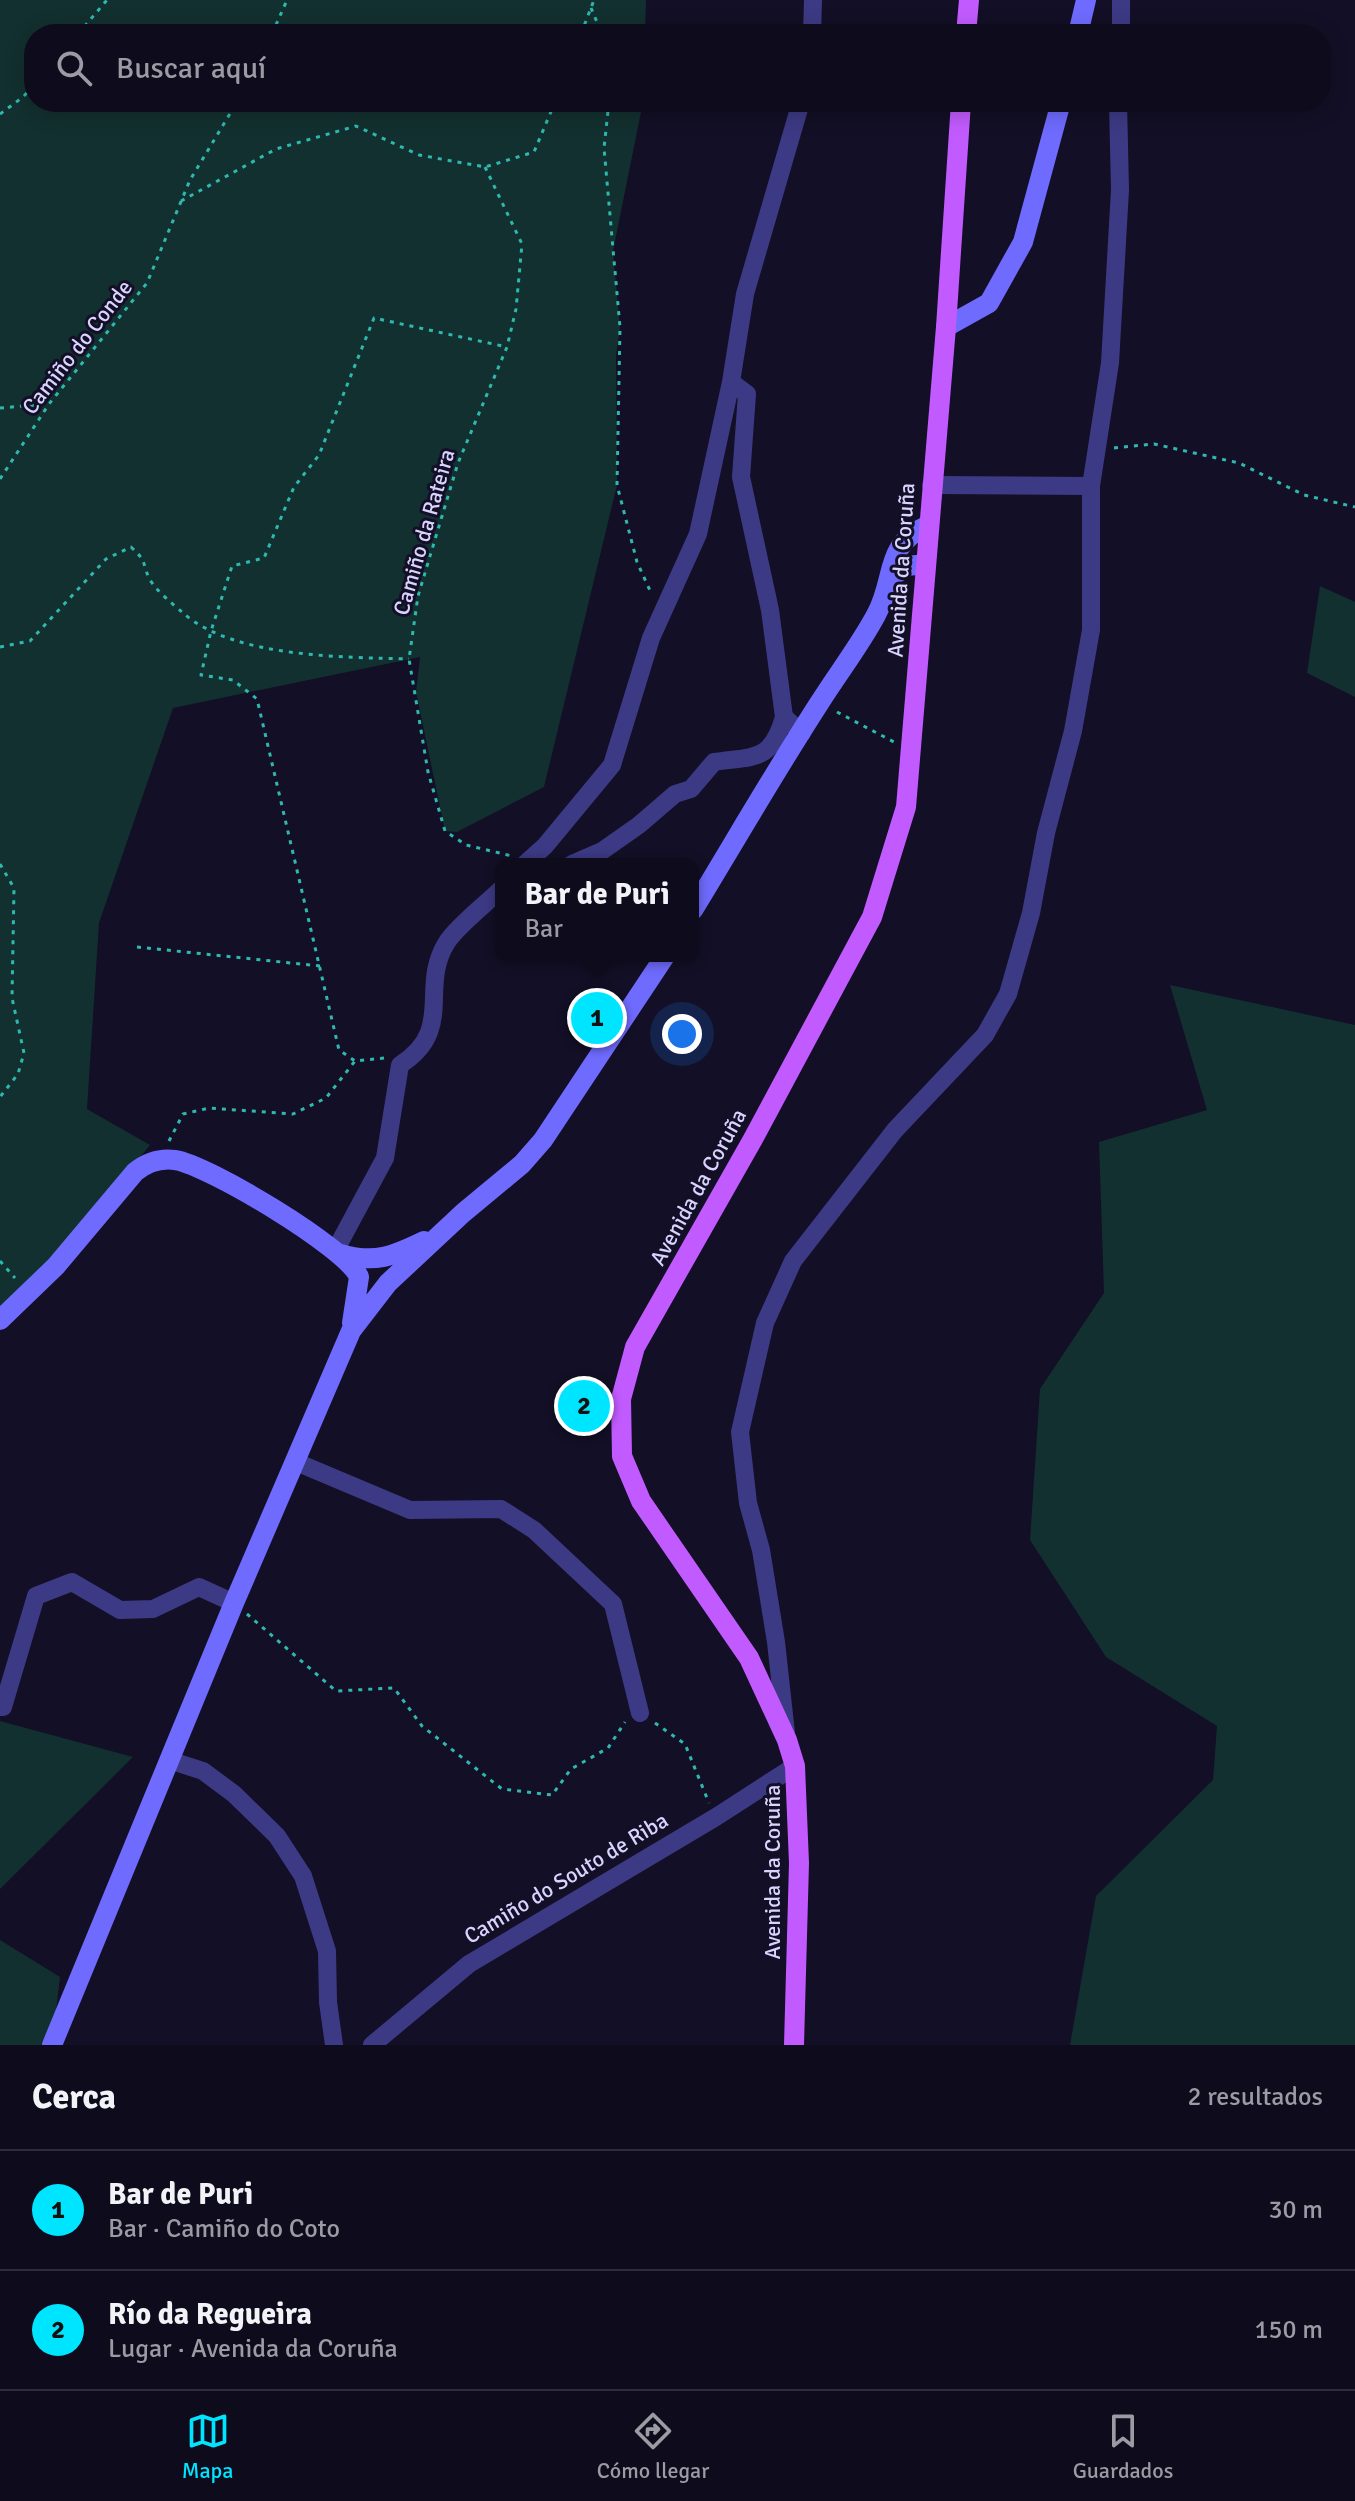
<!DOCTYPE html>
<html lang="es">
<head>
<meta charset="utf-8">
<style>
  :root { --surface:#0e0b1c; --page:#1c1929; --text:#f1f3f6; --muted:#9b9ba3; --line:#2e2b3b; --accent:#00e5ff }
  body { margin:0; font-family:Signika,sans-serif; background:var(--page); color:var(--text) }
  .you { position:absolute; left:682px; top:1034px; width:28px; height:28px; margin:-20px; border:6px solid #fff; border-radius:50%; background:#1a73e8; box-shadow:0 0 0 12px #1a73e833 }
  .badge { display:grid; place-items:center; width:52px; height:52px; border-radius:50%; background:var(--accent); color:#111; font-size:26px; font-weight:700 }
  .pin { position:absolute; translate:-50% -50%; border:4px solid #fff; box-shadow:0 2px 8px #0006 }
  .popup { position:absolute; left:495px; top:858px; width:204px; height:104px; box-sizing:border-box; display:grid; place-content:center; border-radius:16px; background:var(--surface); filter:drop-shadow(0 2px 6px #0005); font-size:26px; white-space:nowrap; color:var(--muted) }
  .popup b { font-size:30px; color:var(--text) }
  .popup::after { content:''; position:absolute; left:50%; top:100%; margin-left:-16px; border:16px solid transparent; border-top-color:var(--surface) }
  .list { margin:0; padding:0; list-style:none }
  h2 { display:flex; justify-content:space-between; align-items:center; height:104px; margin:0; padding:0 32px; font-size:34px }
  h2 small { font-size:26px; font-weight:400; color:var(--muted) }
  .list li { display:grid; grid-template-columns:52px 1fr auto; gap:24px; align-items:center; box-sizing:border-box; height:120px; padding:0 32px; border-top:2px solid var(--line) }
  .list b { display:block; font-size:30px; white-space:nowrap }
  .list p { margin:0; font-size:26px; white-space:nowrap; color:var(--muted) }
  .list em { font-size:26px; font-style:normal; color:var(--muted) }
  .icon { flex:none; width:44px; height:44px; fill:none; stroke:currentColor; stroke-width:2; stroke-linecap:round; stroke-linejoin:round }
  .map { position:relative; flex:none; width:1355px; height:2045px; overflow:hidden }
  .search { position:absolute; background:var(--surface); box-shadow:0 4px 20px #0003; left:24px; right:24px; top:24px; height:88px; display:flex; align-items:center; gap:20px; box-sizing:border-box; padding:0 28px; border-radius:32px; color:var(--muted); font-size:30px }
  .sheet { height:344px; background:var(--surface) }
  nav { display:flex; justify-content:space-around; align-items:center; box-sizing:border-box; height:112px; border-top:2px solid var(--line); background:var(--surface); font-size:22px; color:var(--muted) }
  nav a { display:grid; justify-items:center; gap:4px }
  nav .on { color:var(--accent) }
  .map>svg:first-child { display:block }
</style>
</head>
<body>
<div class="map">
<svg width="1355" height="2045" viewBox="0 0 1355 2045">
  <rect width="100%" height="100%" fill="#130f26"/>
  <!-- green -->
  <path fill="#12302f" d="M0 0H646L645 34H34V102H643L613 251 620 327 616 356 617 485 544 787 457 832 445 831 416 692 420 657 173 708 99 923 87 1109 150 1145 28 1293 0 1312Z
    M1320 586 1355 602V697L1307 673Z
    M1170 985 1355 1025V2045H1070L1096 1896 1213 1780 1217 1726 1106 1657 1030 1540 1040 1389 1104 1293 1099 1142 1207 1110Z
    M0 1721 133 1757 0 1889Z
    M0 1940 60 1977 52 2045H0Z"/>
  <!-- building -->
  <path fill="#241b47" stroke="#3b2d73" stroke-width="2" d="M586 1395 596 1408 582 1418 572 1405Z"/>
  <g fill="none" stroke-linecap="round" stroke-linejoin="round">
    <!-- path -->
    <path stroke="#2fb8b0" stroke-width="3" stroke-dasharray="4 6" stroke-linecap="butt" d="M591 8 602 34
      M78 34 107 0
      M272 34 287 0
      M581 34 594 0
      M609 102 604 148 620 327 617 485 637 562 652 595
      M0 114 23 97 34 85
      M485 167 522 244 516 309 507 347 458 463 418 596 409 659 428 772 445 831 466 845 512 856
      M181 201 276 149 356 126 419 155 485 167 534 152 555 102
      M0 408 48 404
      M1114 448 1154 444 1239 463 1304 495 1355 507
      M0 479 49 404 147 283 190 180 237 102
      M0 647 30 641 106 559 131 547C148 563 141 560 149 578 155 590 173 604 183 613 234 658 344 657 409 659
      M837 712 894 742
      M0 864 14 888 12 998 24 1053 18 1074 0 1097
      M137 947 320 966
      M384 1058 355 1061 339 1050 257 699 233 680 201 675 211 631 232 566 264 558 294 487 319 455 374 318 507 347
      M169 1141 183 1114 209 1108 293 1114 326 1098 355 1061
      M0 1261 15 1278
      M247 1614 336 1691 394 1688 422 1726 502 1789 552 1795 571 1769 608 1748 625 1722
      M655 1723 685 1744 709 1803"/>
    <!-- street -->
    <path stroke="#3d3a85" stroke-width="18" d="M812 34 813 0
      M1121 34V0
      M731 382 747 394 741 477 770 610 784 717 802 733
      M931 485 1091 486
      M525 864 545 846 612 765 651 638 698 534 731 382 745 294 801 102
      M572 864 602 851 639 825 675 794 691 789 714 762C755 756 771 762 784 717
      M335 1251 385 1158 400 1065C456 1029 418 988 447 942 457 926 487 903 501 889
      M296 1462 410 1510 501 1509 534 1530 613 1604 640 1713
      M0 1707H3L36 1596 72 1582 120 1610 153 1609 199 1587 234 1603
      M786 1733 776 1642 761 1550 748 1503 740 1432 765 1323 793 1261 895 1130 985 1035 1008 994 1031 913 1046 833 1073 731 1091 630V486L1110 363 1120 190 1118 102
      M169 1760 203 1771 234 1794 277 1836 303 1876 327 1951 328 2002 334 2045
      M372 2045 469 1964 716 1817 795 1766"/>
    <!-- secondary -->
    <path stroke="#6f6bff" stroke-width="20" d="M1078 34 1086 0
      M946 327 989 303 1023 242 1061 102
      M889 579 907 566 926 564
      M693 910C735 841 776 770 820 702 839 672 860 645 876 615 897 577 882 545 929 525
      M341 1254C375 1264 393 1256 424 1241
      M0 1320 56 1266 135 1172C146 1163 160 1158 175 1160 208 1165 347 1248 359 1277L352 1323
      M52 2045 234 1603 351 1331 388 1283 463 1213 522 1164 543 1140 665 956"/>
    <!-- primary -->
    <path stroke="#c25bff" stroke-width="20" d="M966 34 969 0
      M794 2045 799 1863 795 1766 787 1740 749 1658 641 1501 622 1456 621 1399 635 1347 753 1139 872 917 906 807 946 327 961 102"/>
  </g>
  <g text-anchor="middle" dominant-baseline="central" stroke-width="6" stroke-linejoin="round" paint-order="stroke">
    <!-- street labels -->
    <g font-size="22" fill="#d9d4ff" stroke="#130f26">
      <text transform="translate(77 347) rotate(-52)">Camiño do Conde</text>
      <text transform="translate(424 532) rotate(-74)">Camiño da Rateira</text>
      <text transform="translate(901 570) rotate(-86)">Avenida da Coruña</text>
      <text transform="translate(698 1187) rotate(-61)">Avenida da Coruña</text>
      <text transform="translate(772 1872) rotate(-90)">Avenida da Coruña</text>
      <text transform="translate(566 1878) rotate(-31)">Camiño do Souto de Riba</text>
    </g>
  </g>
</svg>
<div class="you"></div>
<div class="pin badge" style="left:597px;top:1018px">1</div>
<div class="popup"><b>Bar de Puri</b>Bar</div>
<div class="pin badge" style="left:584px;top:1406px">2</div>
<div class="search"><svg class="icon" aria-label="search" viewBox="0 0 24 24"><circle cx="10" cy="10" r="6"/><path d="M15 15l6 6"/></svg>Buscar aquí</div>
</div>
<section class="sheet">
<h2>Cerca<small>2 resultados</small></h2>
<ul class="list">
<li><span class="badge">1</span><div><b>Bar de Puri</b><p>Bar · Camiño do Coto</p></div><em>30 m</em></li>
<li><span class="badge">2</span><div><b>Río da Regueira</b><p>Lugar · Avenida da Coruña</p></div><em>150 m</em></li>
</ul>
</section>
<nav>
<a class="on"><svg class="icon" aria-label="map" viewBox="0 0 24 24"><path d="M3 6l6-2 6 2 6-2v14l-6 2-6-2-6 2zM9 4v14M15 6v14"/></svg>Mapa</a>
<a><svg class="icon" aria-label="directions" viewBox="0 0 24 24"><path d="M12 3l9 9-9 9-9-9zM9 14v-3h6M13 9l2 2-2 2"/></svg>Cómo llegar</a>
<a><svg class="icon" aria-label="saved" viewBox="0 0 24 24"><path d="M7 4h10v16l-5-4-5 4z"/></svg>Guardados</a>
</nav>
</body>
</html>
